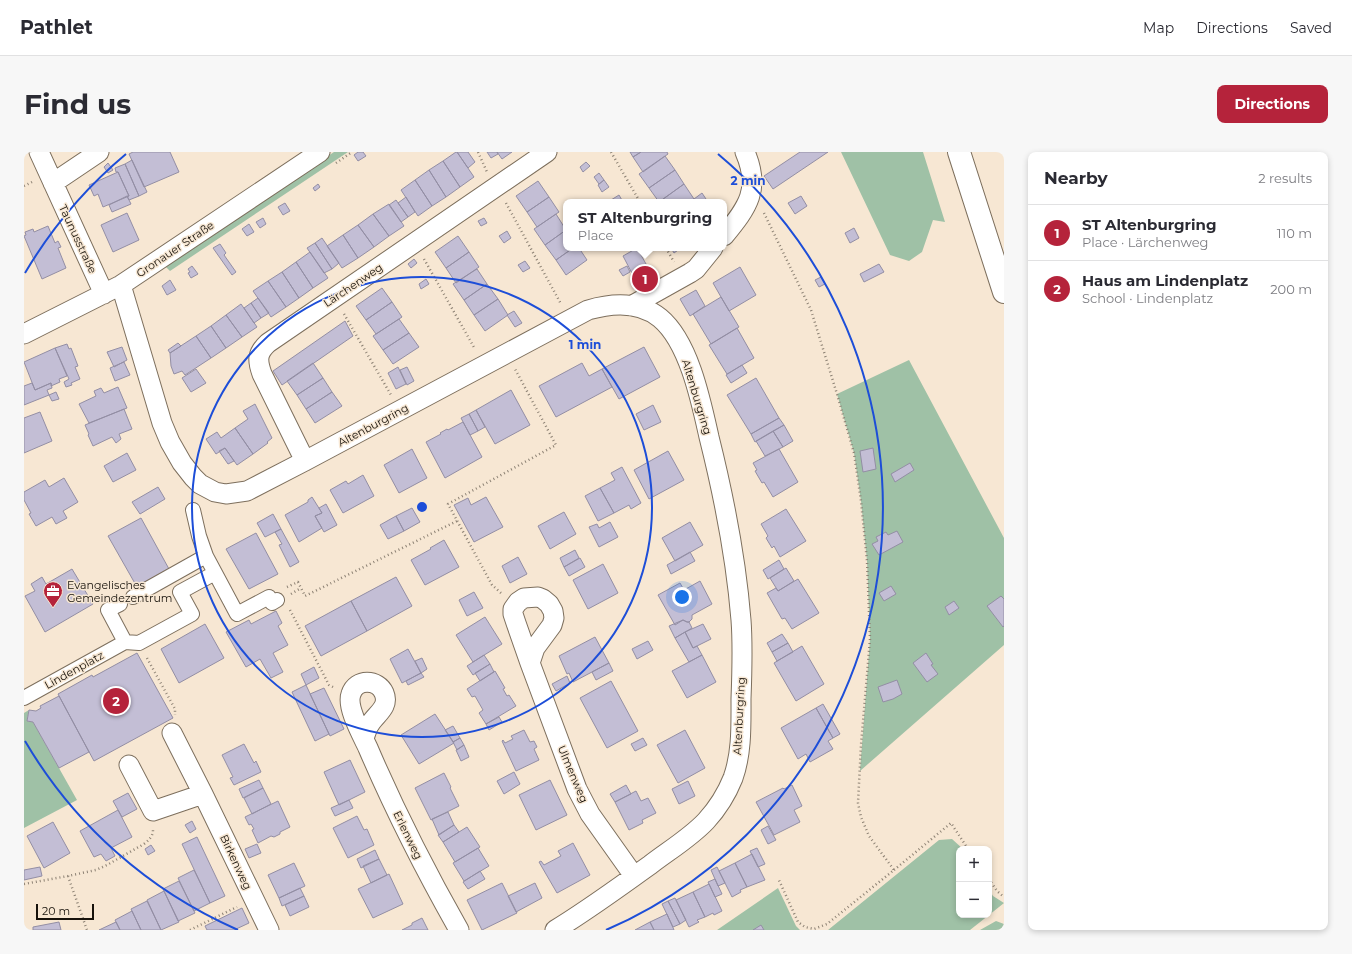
<!DOCTYPE html>
<html lang="en">
<head>
<meta charset="utf-8">
<style>
  :root { --surface:#fff; --page:#f7f7f7; --text:#2b2b33; --muted:#7c7c81; --line:#e1e1e2; --accent:#b5233b }
  body { margin:0; font-family:Montserrat,sans-serif; background:var(--page); color:var(--text) }
  .controls { position:absolute; right:12px; bottom:12px; display:grid; overflow:hidden; border-radius:8px; box-shadow:0 2px 6px #0003 }
  .controls button { width:36px; height:36px; display:grid; place-items:center; padding:0; border:0; border-bottom:1px solid var(--line); background:var(--surface); color:var(--text); font:20px sans-serif }
  .scale { position:absolute; left:12px; bottom:10px; width:58px; box-sizing:border-box; padding-left:4px; border:2px solid #17120b; border-top:0; font-size:11px; line-height:14px; white-space:nowrap; color:#17120b; -webkit-text-stroke:3px #f7e7d3; paint-order:stroke }
  .you { position:absolute; left:658px; top:445px; width:14px; height:14px; margin:-10px; border:3px solid #fff; border-radius:50%; background:#1a73e8; box-shadow:0 0 0 6px #1a73e833 }
  .badge { display:grid; place-items:center; width:26px; height:26px; border-radius:50%; background:var(--accent); color:#fff; font-size:13px; font-weight:700 }
  .pin { position:absolute; translate:-50% -50%; border:2px solid #fff; box-shadow:0 1px 4px #0006 }
  .popup { position:absolute; left:539px; top:47px; width:164px; height:52px; box-sizing:border-box; display:grid; place-content:center; border-radius:8px; background:var(--surface); filter:drop-shadow(0 1px 3px #0005); font-size:13px; white-space:nowrap; color:var(--muted) }
  .popup b { font-size:15px; color:var(--text) }
  .popup::after { content:''; position:absolute; left:50%; top:100%; margin-left:-8px; border:8px solid transparent; border-top-color:var(--surface) }
  .list { margin:0; padding:0; list-style:none }
  h2 { display:flex; justify-content:space-between; align-items:center; height:52px; margin:0; padding:0 16px; font-size:17px }
  h2 small { font-size:13px; font-weight:400; color:var(--muted) }
  .list li { display:grid; grid-template-columns:26px 1fr auto; gap:12px; align-items:center; box-sizing:border-box; height:56px; padding:0 16px; border-top:1px solid var(--line) }
  .list b { display:block; font-size:15px; white-space:nowrap }
  .list p { margin:0; font-size:13px; white-space:nowrap; color:var(--muted) }
  .list em { font-size:13px; font-style:normal; color:var(--muted) }
  .map { position:relative; flex:none; width:980px; height:778px; overflow:hidden; border-radius:8px }
  header { display:flex; align-items:center; gap:24px; box-sizing:border-box; height:56px; padding:0 20px; background:var(--surface); border-bottom:1px solid var(--line) }
  header strong { font-size:19px }
  nav { display:flex; gap:22px; margin-inline-start:auto; font-size:14px }
  .intro { display:flex; align-items:center; justify-content:space-between; box-sizing:border-box; height:96px; padding:0 24px }
  h1 { margin:0; font-size:28px }
  .button { padding:10px 18px; border-radius:8px; background:var(--accent); color:#fff; font-size:14px; font-weight:700 }
  main { display:flex; gap:24px; padding:0 24px }
  aside { flex:1; background:var(--surface); border-radius:8px; box-shadow:0 2px 6px #0003 }
  .map>svg:first-child { display:block }
</style>
</head>
<body>
<header>
<strong>Pathlet</strong>
<nav><a>Map</a><a>Directions</a><a>Saved</a></nav>
</header>
<div class="intro"><h1>Find us</h1><a class="button">Directions</a></div>
<main>
<div class="map">
<svg width="980" height="778" viewBox="0 0 980 778">
  <rect width="100%" height="100%" fill="#f7e7d3"/>
  <!-- green -->
  <path fill="#9fc1a6" d="M310 0H324L146 119 141 114Z
    M817 0H899L921 70 909 68 898 100 885 109 866 103Z
    M885 208 980 386V493L836 619 846 487 843 409 837 349 830 301 813 242Z
    M5 558 3 569 9 570 53 648 0 676V561Z
    M928 687 939 697H935V763H965L946 778H804L915 688Z
    M754 736 772 774 776 778H693Z
    M965 737 969 744 980 751 965 763Z
    M972 769 980 772V778H956Z"/>
  <!-- building -->
  <path fill="#c3bed5" stroke="#938ea4" d="M109 0H146L155 20 120 35 105 2Z
    M334 0H339L342 4 334 9 330 3Z
    M432 0H433L450 25 436 35 419 9Z
    M433 0H444L451 10 444 16Z
    M463 0H473L474 2 467 6Z
    M473 0H488L478 7Z
    M606 0H617L609 5Z
    M617 0H643L644 2 619 20 609 5Z
    M776 0H804L749 37 740 24Z
    M641 4 651 18 625 36 615 22Z
    M108 8 123 40 115 44 101 12Z
    M419 9 436 35 422 45 405 18Z
    M562 10 566 14 559 20 556 15Z
    M84 11 89 18 84 21 80 15Z
    M101 12 115 44 105 48 103 44H105L94 20H92L91 16Z
    M405 18 422 45 408 54 391 28Z
    M651 18 660 32 635 50 625 36Z
    M94 20 105 44 79 55 74 42 70 44 65 33Z
    M575 21 580 28 575 32 570 25Z
    M391 28 408 54 394 64 377 38Z
    M580 28 585 35 578 40 574 33Z
    M514 29 525 45 503 60 492 44Z
    M294 32 296 35 291 39 289 36Z
    M660 32 670 47 665 50H635Z
    M678 41 684 50H665L670 47Z
    M595 43 599 50H589L587 48Z
    M103 44 107 52 88 60 85 53Z
    M777 44 783 54 771 62 764 51Z
    M382 45 391 60 384 65 374 51Z
    M525 45 535 60 513 75 503 60Z
    M372 48 384 65 377 70 365 53Z
    M261 51 266 59 259 63 254 55Z
    M365 52 380 74 365 84 349 62Z
    M103 61 115 88 89 100 77 73Z
    M349 62 365 84 350 95 334 73Z
    M532 62 542 78 521 93 510 77Z
    M239 66 242 72 236 76 232 70Z
    M460 66 463 71 457 74 454 69Z
    M225 72 230 80 223 84 218 77Z
    M334 73 350 95 334 106 319 83Z
    M24 74 31 91 34 89 37 95 34 96 42 116 18 127 0 84 2 83 1 80 9 77 10 80Z
    M830 76 835 86 826 91 821 81Z
    M542 78V96H549L532 108 521 93Z
    M483 79 487 86 480 91 475 84Z
    M319 83 334 106 318 116 303 94Z
    M434 84 445 100 422 116 411 100Z
    M298 86 315 111 308 117 291 91Z
    M291 91 308 117 300 121 283 96Z
    M196 92 202 101 200 103 212 120 208 123 189 96Z
    M549 96H555L563 108 542 123 532 108Z
    M613 96 626 119 611 127 599 104Z
    M647 96H657L650 101Z
    M286 100 304 126 289 136 272 110Z
    M445 100 455 115 432 131 422 116Z
    M390 107 393 111 387 116 384 112Z
    M501 109 506 116 499 120 494 113Z
    M272 110 289 136 275 146 258 120Z
    M855 112 860 120 840 130 836 122Z
    M168 114 174 122 167 126 164 121 166 120 164 117Z
    M603 114 606 120 599 124 595 118Z
    M716 115 732 143 705 159 689 131Z
    M453 117 463 132 440 148 429 132Z
    M626 119 630 127 616 135 611 127Z
    M258 120 275 146 262 155 244 129Z
    M797 125 801 132 795 135 791 128Z
    M402 127 405 132 397 137 395 132Z
    M146 128 152 138 143 143 138 134Z
    M244 129 262 155 247 165 229 139Z
    M463 132 474 147 450 163 440 148Z
    M358 136 368 150 342 168 332 154Z
    M672 138 681 154 666 164 656 147Z
    M697 145 715 175 687 192 669 162Z
    M234 146 245 161 237 166 227 151Z
    M474 147 484 163 461 179 450 163Z
    M368 150 378 165 352 182 342 168Z
    M227 151 237 166 230 171 220 156Z
    M217 152 233 175 218 185 202 163Z
    M490 159 498 171 491 175 483 163Z
    M202 163 218 185 202 196 187 174Z
    M375 167 385 181 359 198 349 184Z
    M321 169 329 184 258 233 249 219Z
    M187 174 202 196 187 206 172 184Z
    M713 176 730 206 703 222 685 193Z
    M385 181 395 195 369 212 359 198Z
    M172 184 187 206 161 223 158 219 150 222 147 214 146 201Z
    M154 191 157 194 146 201 144 198Z
    M43 192 45 197 47 196 54 214 51 215 56 227 47 231 48 233 42 235 40 230 45 227 31 196Z
    M98 195 103 208 90 215 83 200Z
    M620 195 636 225 595 247 578 217Z
    M31 196 43 224 35 227 36 230 27 234V231L11 238 0 210Z
    M100 210 106 223 91 229 86 216Z
    M289 211 299 226 273 243 263 229Z
    M558 211 565 224 578 217 588 235 532 265 515 234Z
    M718 213 723 221 707 231 702 223Z
    M374 215 382 232 372 237 364 221Z
    M383 215 390 229 383 233 376 218Z
    M172 217 182 231 167 240 158 226Z
    M299 226 308 240 282 257 273 243Z
    M732 226 755 266 727 282 703 243Z
    M8 231 11 238 27 231 28 236 23 238 25 243 0 253V234Z
    M94 235 103 256 65 271 55 252 72 244 70 239 77 236 80 241Z
    M487 238 506 273 471 292 452 258Z
    M32 240 35 247 28 249 25 243Z
    M308 240 318 254 291 271 282 257Z
    M231 252 248 286 243 290 244 291 229 302 211 276 224 267 219 259Z
    M629 253 637 270 620 278 612 262Z
    M100 257 108 277 95 282 97 287 92 291 88 285 69 294 64 283 65 282 61 273Z
    M452 258 461 275 454 279 445 262Z
    M16 260 28 289 0 301V266Z
    M445 262 454 279 446 283 437 266Z
    M755 266 760 273 731 290 727 282Z
    M439 270 458 305 421 326 402 290 417 282 416 281 423 277 424 278Z
    M760 273 769 289 759 295 749 279Z
    M211 276 229 302 213 313 201 296 192 302 182 287 193 280 197 286Z
    M749 279 759 295 741 304 732 289Z
    M201 296 210 309 204 312 195 299Z
    M849 296 852 317 839 320 836 299Z
    M388 297 403 326 375 341 360 313Z
    M755 297 774 330 749 345 740 330 738 331 731 319 733 318 729 311Z
    M644 299 660 328 625 347 610 318Z
    M103 301 112 318 89 330 80 314Z
    M886 311 890 318 871 330 867 322Z
    M598 315 617 351 607 357 605 353 590 361 576 336 591 328 587 321Z
    M339 323 350 344 319 361 306 338 322 329 324 332Z
    M40 326 54 350 39 359 43 366 32 372 28 365 12 374 5 362 7 361 0 348V340L21 328 25 335Z
    M134 335 141 347 116 362 108 350Z
    M576 336 590 361 574 369 561 344Z
    M288 345 298 361 291 364 298 376 275 390 261 363 284 350V348Z
    M462 345 479 375 450 390 430 353 444 346 447 353Z
    M302 352 313 373 300 380 291 364 298 361 295 356Z
    M388 356 396 370 380 379 372 364Z
    M762 357 782 389 756 405 750 394 748 396 742 386 744 384 737 372Z
    M540 360 552 382 526 397 514 374Z
    M249 362 257 377 241 385 233 371Z
    M372 364 380 379 364 387 356 373Z
    M117 366 145 417 113 435 84 384Z
    M586 370 594 385 575 395 565 375 573 372 575 376Z
    M666 370 679 393 651 409 638 386Z
    M257 377 275 410 266 415 255 393 258 392 251 380Z
    M873 379 879 390 855 403 848 392 854 389 852 385 862 380 864 383Z
    M232 381 254 422 225 437 202 397Z
    M420 388 435 415 401 433 387 408 407 397 406 396Z
    M551 398 555 406 540 415 536 406Z
    M666 400 671 409 647 422 643 413Z
    M494 405 503 422 486 431 478 414Z
    M556 406 561 415 545 424 540 415Z
    M755 408 760 417 744 427 739 418Z
    M579 412 594 441 564 457 549 428Z
    M762 416 770 429 754 439 746 426Z
    M48 417 69 452 21 480 1 444 11 439 7 432 18 425 22 432Z
    M372 425 388 454 343 479 327 449Z
    M774 427 795 461 768 477 761 466 758 467 743 441 752 436 754 439Z
    M676 429 688 452 668 463V467L665 470H663L659 468 651 473 634 443 656 431 660 438Z
    M867 434 872 442 860 449 855 441Z
    M450 440 459 456 443 464 435 448Z
    M977 444 980 447V474L979 475 963 454Z
    M327 449 343 479 297 504 281 474Z
    M930 449 935 456 925 463 921 455Z
    M252 459 258 471 254 474 264 493 249 501 259 520 247 526 236 507 222 515 202 480 225 468 227 472Z
    M461 465 478 492 449 510 432 483Z
    M659 468 663 470H665L668 476 651 486 645 474Z
    M181 472 200 506 155 531 137 497Z
    M679 472 687 487 669 496 661 480Z
    M661 480 669 496 673 494 678 503 665 510 651 486Z
    M758 482 764 491 748 500 743 491Z
    M571 485 585 511 549 530 545 521 543 522 535 504Z
    M624 489 629 498 613 507 608 497Z
    M764 491 769 500 753 509 748 500Z
    M778 494 800 532 772 549 750 511Z
    M384 497 397 521 378 531 366 507Z
    M113 501 149 566 70 609 34 542 68 523 69 525Z
    M902 501 909 512 907 513 914 522 903 530 889 511Z
    M460 503 466 512 449 523 443 514Z
    M678 503 692 530 663 546 648 519Z
    M398 506 403 517 397 521 391 509Z
    M585 511 589 519 572 528 568 520Z
    M466 512 470 520 456 529 451 521Z
    M290 515 295 526 282 533 277 522Z
    M471 519 481 536 479 537 483 544 485 543 492 554 462 572 455 561 459 558 451 544 448 545 443 537Z
    M397 521 400 525 384 533 382 529Z
    M543 524 546 531 532 539 528 532Z
    M873 528 878 542 869 547 859 550 854 535Z
    M587 529 614 579 583 596 556 546Z
    M282 533 305 582 291 589 268 540Z
    M300 536 320 577 306 584 286 542Z
    M35 544 65 600 35 616 9 570 3 569 5 558 12 559 17 556 16 554Z
    M799 552 816 582 809 586 792 556Z
    M792 556 809 586 804 589 809 597 786 610 782 602 774 607 757 576Z
    M411 562 430 591 395 612 377 583Z
    M475 565 478 570 465 578 462 572Z
    M429 574 436 586 429 590 421 578Z
    M500 578 506 590 510 589 513 595 510 597 515 608 492 619 478 589 479 588 481 591 489 587 487 584Z
    M661 578 681 616 654 631 633 593Z
    M436 586 440 593 433 598 429 590Z
    M619 586 623 593 611 599 607 592Z
    M220 592 230 611 232 609 237 620 210 633 206 626 209 625 198 603Z
    M440 593 445 605 437 609 432 598Z
    M326 608 341 640 315 653 300 620Z
    M490 620 496 632 480 642 473 629Z
    M420 621 427 635 426 636 435 654 407 668 391 636Z
    M235 628 239 636 219 646 215 637Z
    M526 628 543 663 512 678 495 643Z
    M664 629 671 644 655 652 648 637Z
    M602 633 607 642 591 650 586 642Z
    M768 633 778 654 770 658 776 670 750 683 732 650 759 636 760 637Z
    M239 636 247 652 228 662 220 646Z
    M612 639 617 649 624 646 632 661 618 668 619 671 605 678 591 650Z
    M104 641 113 657 98 665 89 649Z
    M325 648 329 656 311 664 307 656Z
    M254 649 266 675 256 680V682L250 685 247 684 234 691 228 678 230 677 227 672 225 673 221 665Z
    M94 658 108 685 87 696 91 704 82 709 77 702 70 705 56 679Z
    M424 660 430 673 415 683 408 667Z
    M333 664 340 678 343 677 350 693 324 706 309 676Z
    M168 669 172 677 166 681 161 673Z
    M29 670 46 701 20 716 3 684Z
    M430 673 435 680 419 690 414 683Z
    M744 674 752 688 744 692 737 678Z
    M443 675 456 695 431 710 419 690Z
    M173 685 201 744 186 751 158 692Z
    M549 691 566 723 533 741 515 710 517 709 520 713 537 704 534 699Z
    M233 692 237 701 225 706 221 697Z
    M127 693 131 699 124 703 121 697Z
    M454 696 465 714 440 729 429 711Z
    M733 696 741 712 734 715 726 699Z
    M351 698 355 707 337 716 333 707Z
    M728 702 741 728 723 735 711 711Z
    M355 707 363 723 347 731 339 714Z
    M270 711 281 734 255 746 244 723Z
    M711 711 723 735 716 738 717 740 708 745 695 719Z
    M16 715 18 724 0 728V718Z
    M693 715 701 731 694 734 687 718Z
    M170 718 186 751 170 759 154 726Z
    M456 719 461 727 444 737 439 730Z
    M365 722 379 752 349 766 334 737Z
    M691 727 698 742 691 745 684 730Z
    M155 729 171 761 154 769 139 737Z
    M478 731 493 761 458 778 443 748Z
    M511 731 518 746 492 760 484 744Z
    M685 732 698 759 690 763 689 761 681 765 669 740Z
    M276 736 280 744 258 754 255 746Z
    M140 739 155 770 137 778 123 748Z
    M669 740 681 765 673 768 675 770 665 775 652 748Z
    M280 744 285 755 266 764 261 753Z
    M651 746 662 768 656 772 644 749Z
    M123 749 137 778H117L107 757Z
    M644 749 656 772 649 775 638 752Z
    M218 756 225 771 210 778H183L181 774Z
    M108 759 117 778H96L91 768Z
    M643 762 650 778H630L626 770Z
    M398 766 404 778H378L388 773V771Z
    M35 770 37 778H9V775Z
    M92 770 96 778H75Z
    M626 770 630 778H611Z
    M737 773 740 778H729Z"/>
  <g fill="none" stroke-linecap="round" stroke-linejoin="round">
    <!-- pedestrian casing -->
    <g stroke="#7d6f5d" stroke-width="16">
      <path id="pedestrian" d="M169 358 175 384 182 404 213 462 245 445 248 451 253 448
        M109 445 182 404
        M96 452 84 458 101 490
        M0 546 101 490 115 491 168 462 156 440 191 421"/>
    </g>
    <!-- minor casing -->
    <g stroke="#7d6f5d" stroke-width="21">
      <path id="minor" d="M15 0 80 142
        M29 31 75 0
        M700 84C724 55 737 37 721 0
        M97 133 138 271 146 290 158 311 169 325 176 332 191 340 202 342 223 339 281 309 564 158C588 151 615 149 636 166 665 190 677 249 685 285 700 345 712 406 717 468 719 494 718 521 717 547 717 573 718 601 709 626 703 641 693 657 682 669 666 686 644 699 626 713 595 735 564 758 531 778
        M607 154 666 121 672 117 689 96
        M0 182 97 133 296 0
        M281 309 238 222C233 208 233 201 244 191L523 0
        M506 511 511 496 528 473 530 466 529 459 525 452 519 447 514 445 500 446 494 450 489 457V462L492 471 506 511 553 637 566 662 610 724
        M148 581 179 642 245 778
        M340 586C342 581 343 576 346 572 352 562 366 555 360 541 354 527 332 526 327 542 322 555 338 583 344 596 371 659 401 718 435 778
        M105 613 129 659 179 642"/>
    </g>
    <!-- primary casing -->
    <g stroke="#7d6f5d" stroke-width="24">
      <path id="primary" d="M935 0 980 140"/>
    </g>
    <!-- path -->
    <path stroke="#8d8274" stroke-width="2.5" stroke-dasharray="1 3" stroke-linecap="butt" d="M454 0 463 20
      M587 0 616 50
      M312 11 328 0
      M0 34 8 30
      M482 51 537 152
      M740 61 787 158 813 242 830 301 837 349 843 409 846 487 837 593 834 651 837 665 845 684 870 718 803 772 790 777 781 775 774 770 754 726
      M642 96 650 110
      M400 107 451 197
      M320 162 367 243
      M263 435 274 430 281 444 433 369
      M477 441 468 433 424 352 532 293 491 217
      M267 442 277 436
      M266 458 305 533 309 535
      M123 506 151 557V563
      M870 718 927 671 944 697
      M44 724 63 778
      M965 727 973 739 980 745
      M0 732 44 724 72 718 83 713 120 692C125 688 129 684 129 678
      M166 778 213 755"/>
    <!-- pedestrian -->
    <use href="#pedestrian" stroke="#fff" stroke-width="14"/>
    <!-- minor -->
    <use href="#minor" stroke="#fff" stroke-width="19"/>
    <!-- primary -->
    <use href="#primary" stroke="#fff" stroke-width="22"/>
  </g>
  <!-- distance rings -->
  <g fill="none" stroke="#1d4ed8" stroke-width="2">
    <circle cx="398" cy="355" r="230"/>
    <path d="M214 778A461 461 0 0 1 1 589M1 121A461 461 0 0 1 102 2M694 2A461 461 0 0 1 582 778"/>
  </g>
  <!-- icons -->
  <defs>
    <g id="office-pin" transform="scale(1)"><path d="M0 17L-7.5 6A9.5 9.5 0 1 1 7.5 6Z" fill="#b5233b" stroke="#f7e7d3"/><path d="M-6-3h4V-5.5h4V-3h4V5H-6ZM-1-4.5V-3h2v-1.5ZM-6 0V1H6V0Z" fill="#fff"/></g>
  </defs>
  <g fill-rule="evenodd">
    <use href="#office-pin" x="29" y="439"/>
  </g>
  <g text-anchor="middle" dominant-baseline="central" stroke-width="3" stroke-linejoin="round" paint-order="stroke">
    <!-- street labels -->
    <g font-size="11" fill="#17120b" stroke="#f7e7d3">
      <text transform="translate(54 87) rotate(65)">Taunusstraße</text>
      <text transform="translate(151 97) rotate(-34)">Gronauer Straße</text>
      <text transform="translate(329 133) rotate(-34)">Lärchenweg</text>
      <text transform="translate(673 245) rotate(73)">Altenburgring</text>
      <text transform="translate(349 273) rotate(-28)">Altenburgring</text>
      <text transform="translate(50 518) rotate(-29)">Lindenplatz</text>
      <text transform="translate(715 564) rotate(-87)">Altenburgring</text>
      <text transform="translate(549 622) rotate(67)">Ulmenweg</text>
      <text transform="translate(384 683) rotate(64)">Erlenweg</text>
      <text transform="translate(212 710) rotate(65)">Birkenweg</text>
    </g>
    <!-- poi labels -->
    <g font-size="11" fill="#17120b" stroke="#f7e7d3" text-anchor="start">
      <text x="43" y="433">Evangelisches<tspan x="43" dy="13">Gemeindezentrum</tspan></text>
    </g>
  </g>
  <circle cx="398" cy="355" r="6" fill="#1d4ed8" stroke="#f7e7d3" stroke-width="2"/>
  <g font-size="12" text-anchor="middle" font-weight="bold" fill="#1d4ed8" stroke="#f7e7d3" stroke-width="3" stroke-linejoin="round" paint-order="stroke">
    <text x="724" y="33">2 min</text>
    <text x="561" y="197">1 min</text>
  </g>
</svg>
<div class="controls">
<button>+</button>
<button>−</button>
</div>
<div class="scale">20 m</div>
<div class="you"></div>
<div class="pin badge" style="left:621px;top:127px">1</div>
<div class="popup"><b>ST Altenburgring</b>Place</div>
<div class="pin badge" style="left:92px;top:549px">2</div>
</div>
<aside>
<h2>Nearby<small>2 results</small></h2>
<ul class="list">
<li><span class="badge">1</span><div><b>ST Altenburgring</b><p>Place · Lärchenweg</p></div><em>110 m</em></li>
<li><span class="badge">2</span><div><b>Haus am Lindenplatz</b><p>School · Lindenplatz</p></div><em>200 m</em></li>
</ul>
</aside>
</main>
</body>
</html>
